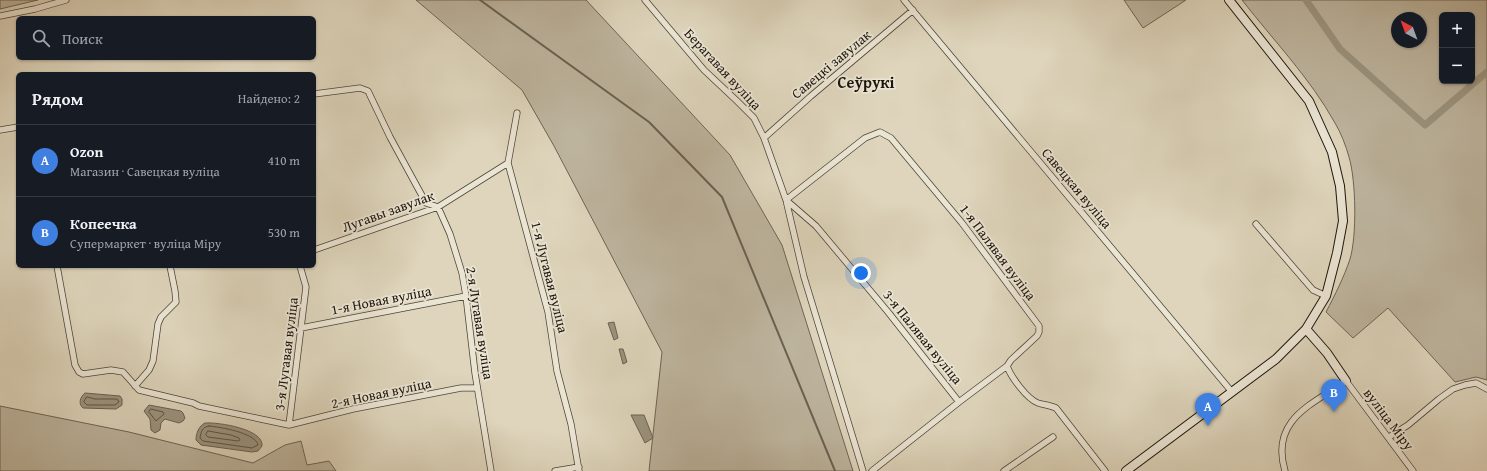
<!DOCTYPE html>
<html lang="ru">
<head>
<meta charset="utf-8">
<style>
  :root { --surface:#171b24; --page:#242831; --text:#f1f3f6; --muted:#9ea1a6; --line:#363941; --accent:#c59692 }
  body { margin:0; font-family:"Gentium Book Plus",serif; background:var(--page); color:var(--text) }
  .controls { position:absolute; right:12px; top:12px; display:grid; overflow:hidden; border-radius:6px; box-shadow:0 1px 3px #0004 }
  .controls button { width:36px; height:36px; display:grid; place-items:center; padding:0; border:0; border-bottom:1px solid var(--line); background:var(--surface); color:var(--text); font:20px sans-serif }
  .compass { position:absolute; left:1391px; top:12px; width:36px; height:36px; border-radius:50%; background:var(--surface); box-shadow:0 1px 3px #0004; rotate:319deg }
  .you { position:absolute; left:861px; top:273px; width:14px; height:14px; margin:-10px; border:3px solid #fff; border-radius:50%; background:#1a73e8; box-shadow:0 0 0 6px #1a73e833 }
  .badge { display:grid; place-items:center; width:26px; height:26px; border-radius:50%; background:var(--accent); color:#fff; font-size:13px; font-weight:700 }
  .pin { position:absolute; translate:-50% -33px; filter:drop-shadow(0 1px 2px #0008) }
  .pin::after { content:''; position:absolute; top:21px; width:14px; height:12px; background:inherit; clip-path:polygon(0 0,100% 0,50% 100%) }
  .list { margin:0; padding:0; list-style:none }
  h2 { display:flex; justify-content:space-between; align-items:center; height:52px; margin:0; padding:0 16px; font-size:17px }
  h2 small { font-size:13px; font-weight:400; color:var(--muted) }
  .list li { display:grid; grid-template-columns:26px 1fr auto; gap:12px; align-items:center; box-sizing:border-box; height:72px; padding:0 16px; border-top:1px solid var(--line) }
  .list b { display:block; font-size:15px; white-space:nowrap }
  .list p { margin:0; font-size:13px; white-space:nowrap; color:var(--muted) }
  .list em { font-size:13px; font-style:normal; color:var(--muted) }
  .icon { flex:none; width:22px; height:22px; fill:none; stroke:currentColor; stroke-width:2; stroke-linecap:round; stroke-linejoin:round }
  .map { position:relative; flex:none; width:1487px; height:471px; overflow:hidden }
  .search { position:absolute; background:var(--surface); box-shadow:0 1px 3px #0004; left:16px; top:16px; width:300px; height:44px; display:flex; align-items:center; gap:10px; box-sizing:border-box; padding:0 14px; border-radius:6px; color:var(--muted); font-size:15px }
  .panel { position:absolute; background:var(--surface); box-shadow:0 1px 3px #0004; left:16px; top:72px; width:300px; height:196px; border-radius:6px }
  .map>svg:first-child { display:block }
</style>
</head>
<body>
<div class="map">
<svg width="1487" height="471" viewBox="0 0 1487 471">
  <rect width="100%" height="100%" fill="#ded5bc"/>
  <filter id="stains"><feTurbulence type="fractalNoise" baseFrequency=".005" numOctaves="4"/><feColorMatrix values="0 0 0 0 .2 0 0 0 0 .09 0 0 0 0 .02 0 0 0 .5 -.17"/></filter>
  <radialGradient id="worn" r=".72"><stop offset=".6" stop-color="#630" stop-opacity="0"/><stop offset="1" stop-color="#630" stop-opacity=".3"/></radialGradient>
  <!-- green -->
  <path fill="#bdb49e" stroke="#6d6455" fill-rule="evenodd" d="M0 0H38L0 9Z
    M416 0H586L730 155 782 245 853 471H649L662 352 554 146 522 90Z
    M1124 0H1186L1143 28Z
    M1242 0H1487V380L1476 377 1455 382 1388 308 1353 338 1326 312C1335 295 1344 277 1350 259 1357 236 1356 180 1349 157 1346 146 1341 133 1335 123 1310 78 1274 41 1242 0ZM1442 15H1472V81H1442ZM1397 18H1421V42H1397Z
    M0 406 129 432 253 463 285 445 301 441 307 465 329 461 336 471H0Z"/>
  <!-- water -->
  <path fill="#9c9480" stroke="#696152" d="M614 322 618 338 614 340 608 323Z
    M619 349H623L627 362 623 364Z
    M85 393 120 396 122 399V405L116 409 83 408C78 404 80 397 85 393Z
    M149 405 181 411 183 413 185 418 183 421 179 423 165 419 161 423 160 430 155 433 151 430 150 419 144 411Z
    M631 415H644L653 438 645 443Z
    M205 423C218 422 264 429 262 446L258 451 252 452 201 445 196 440C196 433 199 426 205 423Z"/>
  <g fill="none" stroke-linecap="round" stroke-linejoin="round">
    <!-- shore -->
    <path stroke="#5c5446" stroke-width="1" d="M87 397 95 399H116L118 400 119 402 115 405H87L84 402Z
      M151 409 163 412 164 414 156 421 149 412Z
      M209 426C220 427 256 433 258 445L252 448 203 441 200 438C201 432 202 427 209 426Z
      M208 431 231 435 239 438 240 440 238 441 208 437 206 435Z"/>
    <!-- stream -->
    <path stroke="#696152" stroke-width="2" d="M480 0 649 122 722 197 835 471"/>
    <!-- canal -->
    <path stroke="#9c9480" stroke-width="7" d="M1306 0 1340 49 1425 125 1487 72"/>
    <!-- street casing -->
    <g stroke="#4d4538" stroke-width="7">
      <path id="street" d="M645 0 704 70 737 101 754 118 764 138 786 200 804 277 863 471
        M904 0 1232 392
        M0 16 35 9 66 0
        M314 94 360 88 368 91 390 137 426 203 438 207 450 234 462 273 466 296 475 373 491 471
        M517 113 508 163 548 312 557 371 571 424 579 471
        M0 130 18 127
        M764 138 811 96 913 10
        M1256 224 1313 290 1326 296
        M314 250 438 207 508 163
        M57 266 75 365 79 372 83 374 111 370 123 372 139 390 193 403 199 406 289 425 306 287 300 266
        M301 328 466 296
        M135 386 149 370 153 361 158 324 161 317 176 302 175 291 170 266
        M959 402 888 312 816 226 786 200 865 138 880 132 891 138 962 223 1039 326V332L1037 336 1011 360 1007 366C1011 377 1027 399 1038 403 1044 405 1050 405 1056 408L1105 471
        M289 425 353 409 461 388H477
        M1389 437 1408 425 1439 399 1453 389 1465 385 1476 383 1487 389
        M555 471 579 467
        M872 471 959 402 1007 366
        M1004 471 1053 437
        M1285 471C1270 420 1311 405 1346 381L1413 471"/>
    </g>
    <!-- secondary casing -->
    <g stroke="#1d150c" stroke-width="10">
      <path id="secondary" d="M1306 329 1327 353 1346 381
        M1126 471 1276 359 1306 329 1326 296 1337 253 1343 221 1340 186 1332 152 1309 101 1229 0"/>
    </g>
    <!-- street -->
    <use href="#street" stroke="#eae4d3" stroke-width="5.5"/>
    <!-- secondary -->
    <use href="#secondary" stroke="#eae4d3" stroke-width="8"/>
  </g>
  <g text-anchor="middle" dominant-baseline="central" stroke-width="3.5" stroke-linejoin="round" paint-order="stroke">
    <!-- street labels -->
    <g font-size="14" fill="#1d150c" stroke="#eae4d3">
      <text transform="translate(831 64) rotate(-40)">Савецкі завулак</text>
      <text transform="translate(723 69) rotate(47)">Берагавая вуліца</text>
      <text transform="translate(1077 188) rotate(50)">Савецкая вуліца</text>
      <text transform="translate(388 211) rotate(-20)">Лугавы завулак</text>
      <text transform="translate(998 252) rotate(53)">1-я Палявая вуліца</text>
      <text transform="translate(550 277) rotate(76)">1-я Лугавая вуліца</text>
      <text transform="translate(381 300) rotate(-11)">1-я Новая вуліца</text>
      <text transform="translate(480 323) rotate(81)">2-я Лугавая вуліца</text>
      <text transform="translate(923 337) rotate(51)">3-я Палявая вуліца</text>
      <text transform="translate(286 354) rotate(-83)">3-я Лугавая вуліца</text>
      <text transform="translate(381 393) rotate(-12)">2-я Новая вуліца</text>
      <text transform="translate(1389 419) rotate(53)">вуліца Міру</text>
    </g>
    <!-- quarter labels -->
    <g font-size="16" font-weight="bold" fill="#1d150c" stroke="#eae4d3">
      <text x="866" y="82">Сеўрукі</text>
    </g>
  </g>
  <rect width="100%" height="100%" filter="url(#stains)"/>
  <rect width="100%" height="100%" fill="url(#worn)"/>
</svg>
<div class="controls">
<button>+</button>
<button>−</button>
</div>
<svg class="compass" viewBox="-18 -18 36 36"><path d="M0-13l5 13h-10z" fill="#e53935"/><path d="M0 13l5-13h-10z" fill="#9ea1a6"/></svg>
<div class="you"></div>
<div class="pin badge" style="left:1208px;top:426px;background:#3f7fe0">A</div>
<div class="pin badge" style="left:1334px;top:412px;background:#3f7fe0">B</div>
<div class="search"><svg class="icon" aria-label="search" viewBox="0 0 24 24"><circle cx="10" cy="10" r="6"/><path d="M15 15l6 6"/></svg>Поиск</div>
<section class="panel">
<h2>Рядом<small>Найдено: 2</small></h2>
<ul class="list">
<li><span class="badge" style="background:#3f7fe0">A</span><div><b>Ozon</b><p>Магазин · Савецкая вуліца</p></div><em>410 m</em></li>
<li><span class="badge" style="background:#3f7fe0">B</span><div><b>Копеечка</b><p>Супермаркет · вуліца Міру</p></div><em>530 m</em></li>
</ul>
</section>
</div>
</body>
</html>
